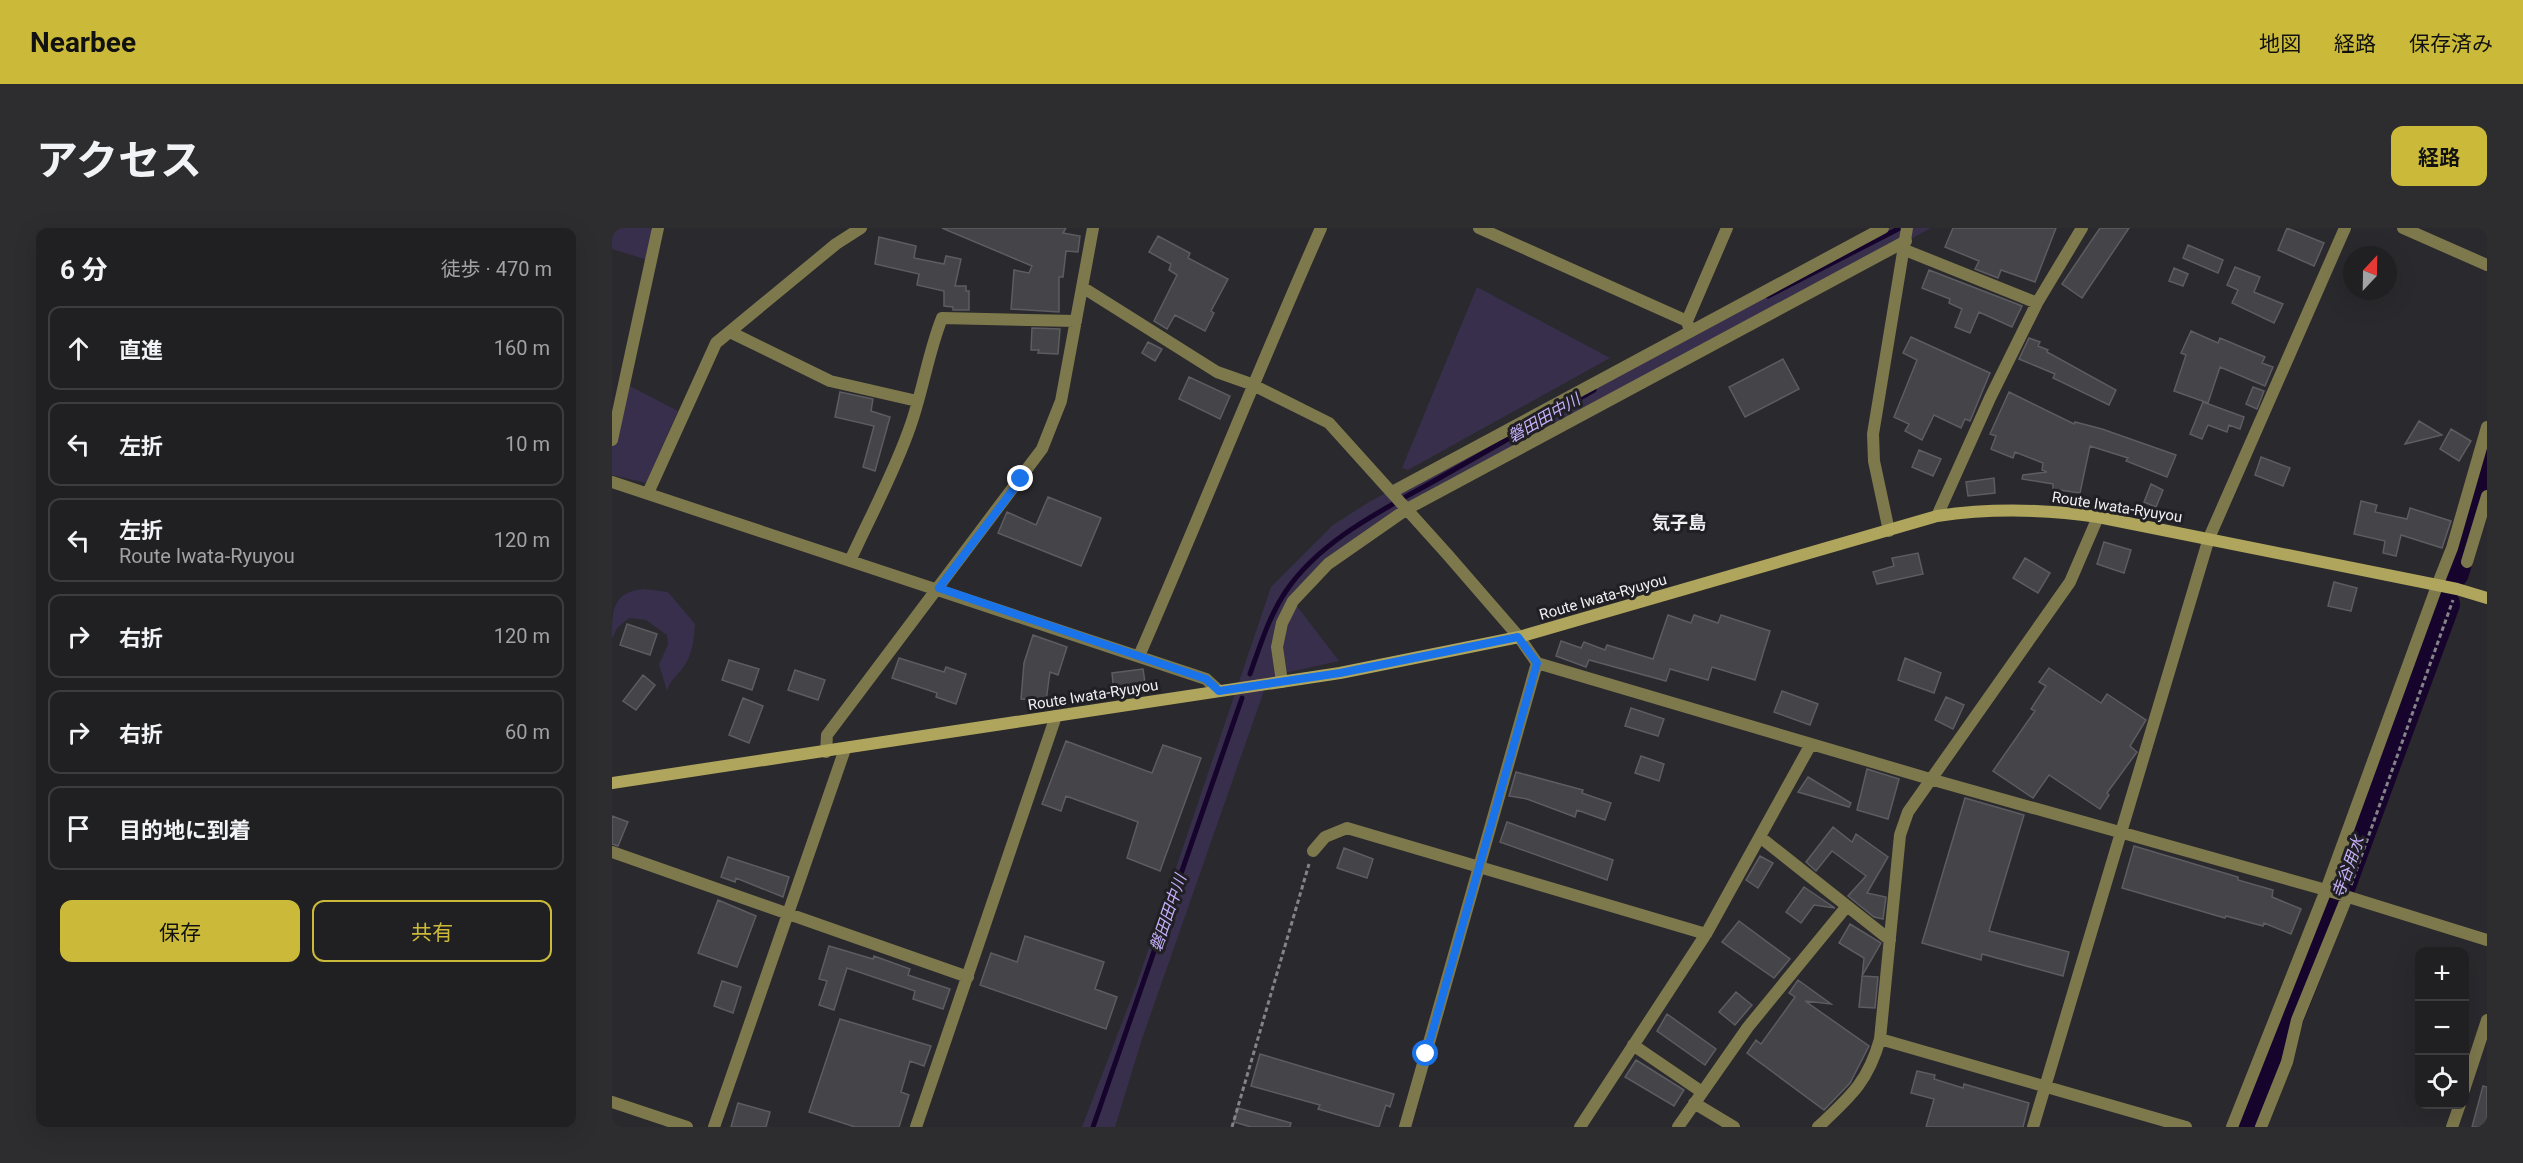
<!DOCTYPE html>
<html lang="ja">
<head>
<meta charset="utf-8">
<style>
  :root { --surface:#201f22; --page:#2d2c2f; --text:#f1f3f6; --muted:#a2a2a5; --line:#3d3d40; --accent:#cbba39 }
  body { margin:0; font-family:Roboto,"Noto Sans JP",sans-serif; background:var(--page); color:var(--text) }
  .controls { position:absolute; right:18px; bottom:18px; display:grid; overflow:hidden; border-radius:12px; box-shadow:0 6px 24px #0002 }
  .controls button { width:54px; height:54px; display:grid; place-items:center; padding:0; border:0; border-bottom:2px solid var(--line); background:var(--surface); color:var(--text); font:30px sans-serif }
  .compass { position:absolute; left:1731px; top:18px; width:54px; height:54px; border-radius:50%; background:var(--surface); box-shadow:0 6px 24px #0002; rotate:22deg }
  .stop { position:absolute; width:18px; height:18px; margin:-14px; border:4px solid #1a73e8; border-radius:50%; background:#fff }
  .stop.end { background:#1a73e8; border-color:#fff; box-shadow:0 2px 6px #0008 }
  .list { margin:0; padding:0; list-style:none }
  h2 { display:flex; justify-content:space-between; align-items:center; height:78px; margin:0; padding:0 24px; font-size:26px }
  h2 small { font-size:20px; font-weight:400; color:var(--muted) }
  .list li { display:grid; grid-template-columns:39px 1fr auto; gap:18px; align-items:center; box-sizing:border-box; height:84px; margin:0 12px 12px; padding:0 12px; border:2px solid var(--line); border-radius:12px }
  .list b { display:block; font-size:22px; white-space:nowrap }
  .list p { margin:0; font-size:20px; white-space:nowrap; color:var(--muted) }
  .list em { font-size:20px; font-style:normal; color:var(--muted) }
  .actions { display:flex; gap:12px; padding:18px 24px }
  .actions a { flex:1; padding:14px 0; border:2px solid var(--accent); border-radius:12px; text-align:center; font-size:21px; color:var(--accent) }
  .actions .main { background:var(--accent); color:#111 }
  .icon { flex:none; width:33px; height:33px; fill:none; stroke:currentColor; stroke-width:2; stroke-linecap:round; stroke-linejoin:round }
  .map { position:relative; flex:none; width:1875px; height:899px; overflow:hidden; border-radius:12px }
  header { display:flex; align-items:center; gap:36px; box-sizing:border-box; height:84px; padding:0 30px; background:var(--accent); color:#111 }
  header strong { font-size:28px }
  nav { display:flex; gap:33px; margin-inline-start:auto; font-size:21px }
  .intro { display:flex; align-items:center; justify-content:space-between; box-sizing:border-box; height:144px; padding:0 36px }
  h1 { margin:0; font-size:42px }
  .button { padding:15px 27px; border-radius:12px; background:var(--accent); color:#111; font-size:21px; font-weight:700 }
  main { display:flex; gap:36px; padding:0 36px }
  aside { flex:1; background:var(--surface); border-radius:12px; box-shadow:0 6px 24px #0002 }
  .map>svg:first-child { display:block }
</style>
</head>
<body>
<header>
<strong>Nearbee</strong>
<nav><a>地図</a><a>経路</a><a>保存済み</a></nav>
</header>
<div class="intro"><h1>アクセス</h1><a class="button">経路</a></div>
<main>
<aside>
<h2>6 分<small>徒歩 · 470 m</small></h2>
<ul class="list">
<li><svg class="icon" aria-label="ahead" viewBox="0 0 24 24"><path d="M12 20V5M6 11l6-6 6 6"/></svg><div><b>直進</b></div><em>160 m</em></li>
<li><svg class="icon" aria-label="left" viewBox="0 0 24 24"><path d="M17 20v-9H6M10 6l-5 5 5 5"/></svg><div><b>左折</b></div><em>10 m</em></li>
<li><svg class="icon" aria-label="left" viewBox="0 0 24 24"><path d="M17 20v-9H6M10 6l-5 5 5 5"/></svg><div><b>左折</b><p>Route Iwata-Ryuyou</p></div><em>120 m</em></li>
<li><svg class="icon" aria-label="right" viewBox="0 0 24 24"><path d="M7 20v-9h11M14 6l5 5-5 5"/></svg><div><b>右折</b></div><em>120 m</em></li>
<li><svg class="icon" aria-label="right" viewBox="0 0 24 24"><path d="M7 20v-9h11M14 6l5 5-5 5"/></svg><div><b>右折</b></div><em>60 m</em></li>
<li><svg class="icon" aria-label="arrive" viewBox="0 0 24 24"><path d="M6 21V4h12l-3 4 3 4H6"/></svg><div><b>目的地に到着</b></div></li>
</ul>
<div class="actions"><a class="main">保存</a><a>共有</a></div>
</aside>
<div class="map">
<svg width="1875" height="899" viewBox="0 0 1875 899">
  <rect width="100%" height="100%" fill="#2a292d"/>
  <!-- green -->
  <path fill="#382f4c" d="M0 0H38L44 8 39 33 0 21Z
    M1272 0H1319L1063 137 816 263 734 324 672 380 659 416 666 441 665 426 681 373 727 433 668 446 654 457 530 811 503 899H470L524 758 659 359 721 297 757 274Z
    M865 59 998 130 796 242 790 240Z
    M12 155 66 183 34 255 0 247V206Z
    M32 361 56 364 83 396C82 410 81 423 74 435 69 445 58 451 55 463L47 436 56 417 55 407 34 392 17 390 5 400 0 411C0 382 0 364 32 361Z"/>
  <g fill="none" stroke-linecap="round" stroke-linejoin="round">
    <!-- stream -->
    <path stroke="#16042d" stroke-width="5" d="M1156 68 1288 0
      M638 446C648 418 657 388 674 363 711 309 777 279 831 248 881 219 932 191 982 162
      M481 899 630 470"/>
    <!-- river -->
    <path stroke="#16042d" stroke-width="30" d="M1842 345 1875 233
      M1633 899 1721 679 1833 376"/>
  </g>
  <!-- building -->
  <path fill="#454448" stroke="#5d5c61" stroke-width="1.5" d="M330 0H454L451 5 468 8 466 24 454 23 451 49H447V84L399 81 402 42 417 45 420 38Z
    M1341 0H1444L1423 54 1389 42 1386 50 1363 41 1367 33 1333 19Z
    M1488 0H1517L1470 70 1450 56Z
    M1675 0 1712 15 1702 38 1666 22Z
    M546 8 578 25 576 30 616 51 599 83 602 85 593 103 563 87 555 101 542 93 565 47 557 42 559 36 537 24Z
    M267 9 304 18 302 30 332 36 334 28 349 31 343 58H354V63H357V82H341V79L332 78V63L305 57 307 46 263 36Z
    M1576 17 1611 32 1606 45 1571 30Z
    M1623 39 1648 49 1642 64 1671 76 1662 95 1620 75 1626 62 1615 57Z
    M1562 40 1576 46 1571 58 1557 53Z
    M1317 42 1410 78 1400 99 1367 84 1358 105 1343 99 1350 81 1337 75 1338 71 1310 60Z
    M420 100 448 101 446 126 426 125 427 122H419Z
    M1579 103 1606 115 1608 110 1653 129 1650 135 1661 139 1653 158 1608 139 1596 175 1562 163 1574 127 1569 125Z
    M1299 109 1378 145 1358 193 1353 191 1349 200 1322 187 1310 212 1293 203 1297 196 1282 189 1305 132 1291 125Z
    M1417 110 1428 114 1426 118 1436 122 1435 124 1504 162 1497 177 1441 150 1443 146 1407 131Z
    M536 114 550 121 543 133 530 125Z
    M1171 131 1187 161 1133 189 1117 159Z
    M577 149 618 168 608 191 567 171Z
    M1641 159 1652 163 1645 181 1634 176Z
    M228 164 261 171 259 183 278 189 263 243 251 239 262 198 223 189Z
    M1397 164 1462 196 1463 194 1490 201 1564 227 1555 249 1514 233 1516 230 1478 218 1468 265 1441 261V256L1410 251 1411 247 1435 244 1430 242 1431 235 1403 224 1401 230 1379 221 1384 208 1378 206Z
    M1591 174 1632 189 1628 201 1617 197 1615 204 1596 197 1590 211 1578 206Z
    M1807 193 1830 207 1793 216Z
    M1839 201 1859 213 1847 233 1828 221Z
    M1307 222 1329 231 1321 248 1300 239Z
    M1649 229 1678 240 1671 258 1643 247Z
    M1382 250 1383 265 1356 268 1354 254Z
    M1539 256 1551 262 1544 279 1532 274Z
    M436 269 489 290 469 338 386 305 395 284 424 297Z
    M1749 273 1765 277 1763 284 1795 291 1798 280 1839 293 1830 320 1789 307 1784 328 1771 325 1773 313 1742 306Z
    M1492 314 1519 322 1512 345 1485 336Z
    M1306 325 1311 346 1265 356 1261 344 1282 338 1280 330Z
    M1413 330 1438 345 1426 365 1401 350Z
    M1722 354 1745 360 1739 383 1716 378Z
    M1056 387 1079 395 1082 387 1106 395 1109 387 1158 403 1143 452 1100 439 1096 452 1058 441 1054 453 977 432 974 439 944 428 949 413 969 420 972 414 993 422 995 417 1041 431Z
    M15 396 45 406 38 427 8 417Z
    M421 407 455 419 446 447 438 444 434 473 409 471 412 435Z
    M287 430 332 444 334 439 354 446 344 476 324 469 325 465 280 450Z
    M1293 430 1329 445 1322 465 1286 452Z
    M117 432 147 441 140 462 110 452Z
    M1437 440 1489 475 1495 466 1534 492 1518 518 1525 524 1495 565 1497 567 1488 581 1437 547 1421 570 1381 543 1423 483 1419 481 1434 458 1427 454Z
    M531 441 534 461 502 465 500 445Z
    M183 442 213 452 206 472 176 462Z
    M31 447 43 457 24 482 11 473Z
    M1170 463 1206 476 1198 497 1162 484Z
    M1334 469 1352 477 1341 501 1323 492Z
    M131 470 151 478 137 515 117 507Z
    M1019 480 1052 491 1046 508 1013 498Z
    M454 513 540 545 551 517 589 530 548 643 515 630 526 594 454 568 449 583 430 576Z
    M1029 528 1052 536 1047 553 1023 545Z
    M1255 541 1287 551 1276 591 1245 582Z
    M904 544 971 562 970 565 999 575 993 592 965 582 963 589 915 571 897 568Z
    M1196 549 1239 575 1237 579 1186 564Z
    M1353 570 1412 587 1377 703 1457 724 1451 748 1370 726 1369 732 1310 715Z
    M0 588 16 594 6 618 0 616Z
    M895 594 1001 632 995 652 888 614Z
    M1221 599 1240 614 1244 606 1276 629 1255 665 1274 669 1271 691 1262 689 1236 668 1254 648 1220 623 1204 643 1194 634Z
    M1522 618 1626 649V652L1661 662 1660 669 1689 681 1679 706 1652 695 1651 698 1614 688 1613 690 1510 660Z
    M732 620 761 631 755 650 725 640Z
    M1148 628 1161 635 1146 660 1134 652Z
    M116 629 177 649 171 669 124 650 123 654 109 649Z
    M1192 659 1223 680 1202 677 1189 695 1174 684Z
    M106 672 144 688 125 739 86 725Z
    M1127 693 1178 731 1162 750 1110 714Z
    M1238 696 1269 715 1250 748 1266 749 1263 780 1247 779 1252 730 1227 715Z
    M413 708 492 734 483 761 505 769 494 801 368 757 379 725 405 734Z
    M217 718 261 731 262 728 298 741 296 747 338 761 331 781 301 771 303 763 235 740 222 782 207 777 215 753 207 751Z
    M1186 752 1219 776 1193 773 1257 818 1238 855 1212 882 1135 825 1144 812 1149 816 1183 769 1177 765Z
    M110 753 129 759 121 785 102 778Z
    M1124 764 1140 777 1123 797 1107 784Z
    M1055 786 1104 821 1093 837 1045 803Z
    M228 791 319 818 312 838 298 833 289 864 297 867 287 899H243L197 884Z
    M648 826 782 866 778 879 774 877 767 899 706 881 708 877 639 858Z
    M1024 832 1072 862 1062 878 1013 849Z
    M1305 843 1323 847 1322 851 1351 860 1352 856 1417 875 1411 899H1314L1322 871 1299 865Z
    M1871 858 1875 859V899H1860Z
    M126 875 158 884 154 899H119Z
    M626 880 679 895 678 899H639L622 894Z"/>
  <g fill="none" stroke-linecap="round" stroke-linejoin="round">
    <!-- path -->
    <path stroke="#848387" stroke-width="3" stroke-dasharray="4.5 3" stroke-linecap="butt" d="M1739 657 1841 372
      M620 899 697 636"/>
    <!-- minor -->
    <path stroke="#7e784d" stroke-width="12" d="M867 0 1075 93 1078 104
      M1791 0 1875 37
      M1293 22 1425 75
      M470 59 605 144 639 156 717 195 835 326 907 409 925 435 793 899
      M1075 93 1115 0
      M118 104 218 153 305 173
      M0 212 46 0
      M0 254 594 451 607 463
      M780 264 1271 0
      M36 265 104 115 224 16 249 0
      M1325 288 1378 170 1425 75 1470 0
      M238 333C258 289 282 245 298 199 311 163 316 125 330 90L464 93
      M1855 334 1875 268
      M1825 358 1840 320 1875 199
      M527 428C589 286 646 142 709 0
      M925 435 1318 551 1714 662 1875 712
      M670 454 665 419 670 395 681 373 716 336 795 281 1294 13
      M214 524 215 507 430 221 449 173 481 0
      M1148 609 1278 712
      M701 623 713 609 735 600 1094 706
      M0 624 356 749
      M1268 811 1574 899
      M1021 817 1090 864
      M1852 862 1875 792
      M0 874 75 899
      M1082 875 1122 899
      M102 899 233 521
      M304 899 444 488
      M968 899 1094 706 1199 516
      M1066 899 1136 799 1235 678
      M1206 899C1238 869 1256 854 1268 811L1288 607 1296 584 1458 354 1486 289
      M1421 899 1597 310 1733 0
      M1649 899 1675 834 1685 792 1735 669
      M1840 899 1848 876"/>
    <!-- tertiary -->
    <path stroke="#7e784d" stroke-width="12" d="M1277 303 1262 233 1261 206 1295 0
      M1620 899 1714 662 1825 358"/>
    <!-- secondary -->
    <path stroke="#afa55d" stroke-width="12" d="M0 555 728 445 907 409 1325 288C1379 280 1432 281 1486 289L1845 361 1875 370"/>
  </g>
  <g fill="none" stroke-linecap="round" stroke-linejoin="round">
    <!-- route -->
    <path stroke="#1a73e8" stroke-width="8" d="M409 251 327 360 594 451 607 463 728 445 906 409 925 435 814 826"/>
  </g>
  <g text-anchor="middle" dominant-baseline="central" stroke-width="6" stroke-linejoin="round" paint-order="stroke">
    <!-- street labels -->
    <g font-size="15" fill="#f0eff2" stroke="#201f23">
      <text transform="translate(1505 279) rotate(9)">Route Iwata-Ryuyou</text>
      <text transform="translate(991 369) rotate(-16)">Route Iwata-Ryuyou</text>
      <text transform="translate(481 467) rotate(-9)">Route Iwata-Ryuyou</text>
    </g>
    <!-- water labels -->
    <g font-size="16" font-style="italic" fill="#c6affb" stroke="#201f23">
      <text transform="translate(932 190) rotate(-30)">磐田田中川</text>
      <text transform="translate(1736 639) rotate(-70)">寺谷用水</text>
      <text transform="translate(556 685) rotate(-71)">磐田田中川</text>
    </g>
    <!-- quarter labels -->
    <g font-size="18" font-weight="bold" fill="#f0eff2" stroke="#201f23">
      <text x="1067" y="294">気子島</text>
    </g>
  </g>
</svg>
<div class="controls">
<button>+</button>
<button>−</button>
<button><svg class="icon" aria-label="locate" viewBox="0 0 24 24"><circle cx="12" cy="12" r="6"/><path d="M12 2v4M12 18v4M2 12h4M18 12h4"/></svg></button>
</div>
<svg class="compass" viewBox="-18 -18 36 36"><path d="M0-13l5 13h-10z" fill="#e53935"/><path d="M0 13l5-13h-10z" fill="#a2a2a5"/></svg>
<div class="stop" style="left:814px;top:826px"></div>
<div class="stop end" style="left:409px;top:251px"></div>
</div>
</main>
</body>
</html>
